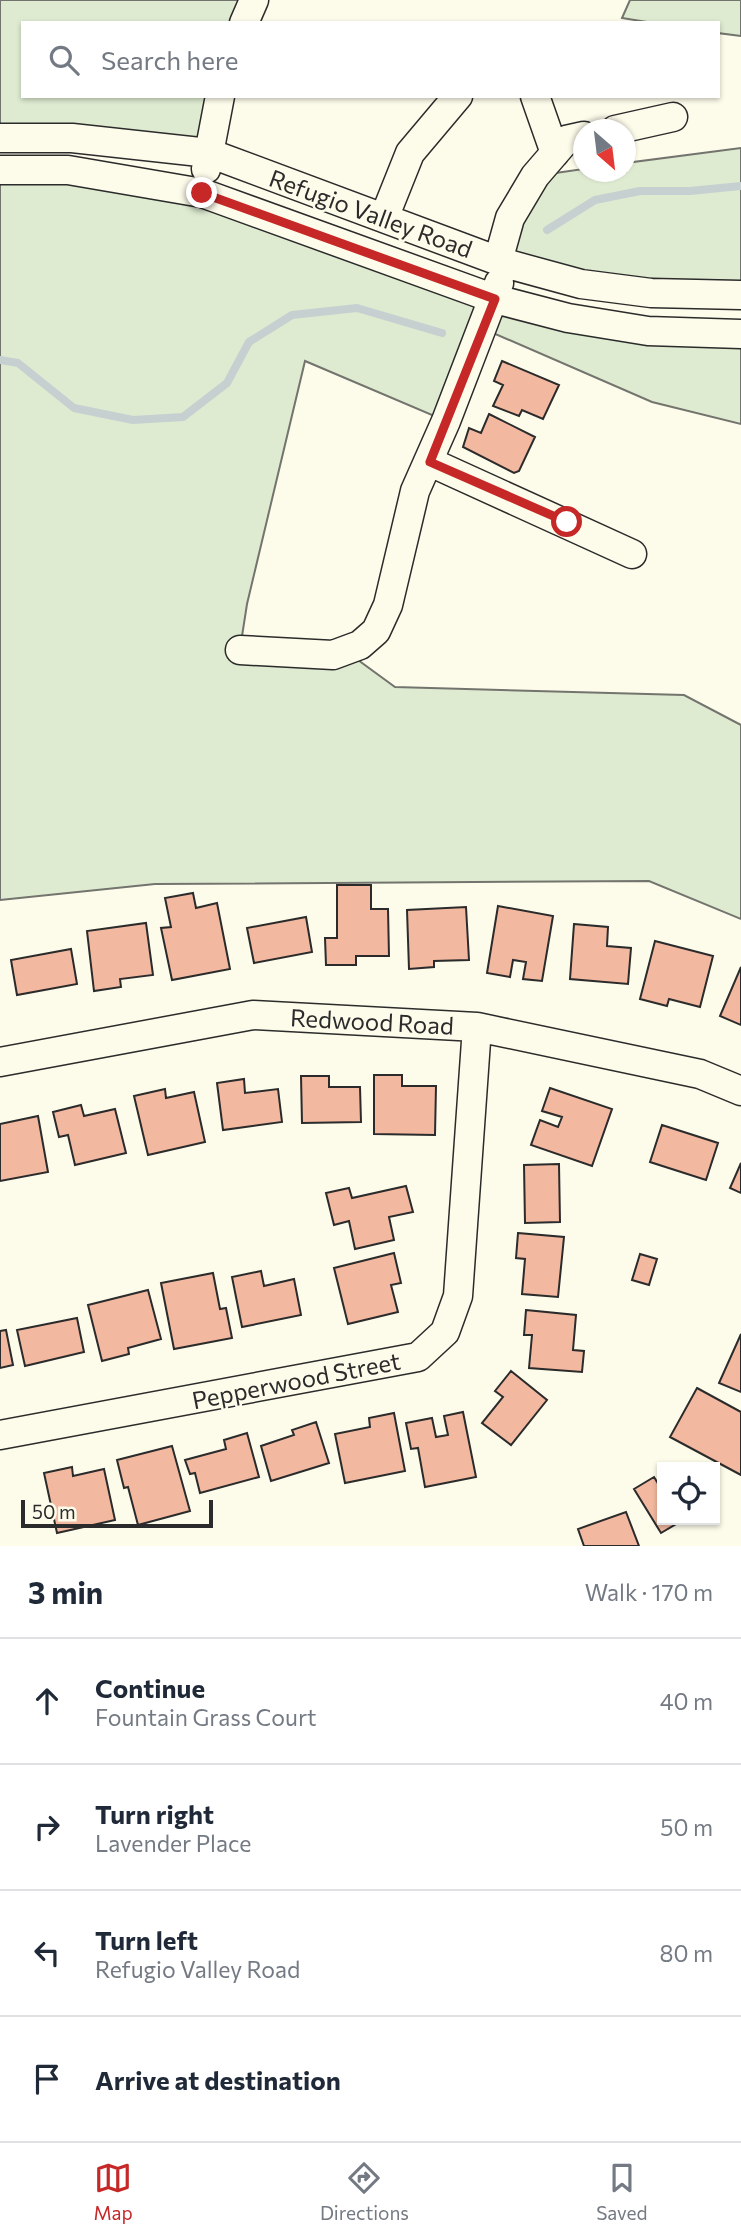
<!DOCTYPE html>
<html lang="en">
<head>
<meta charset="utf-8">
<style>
  :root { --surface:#fff; --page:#f6f6f7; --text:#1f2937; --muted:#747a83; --line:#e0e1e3; --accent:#c62828 }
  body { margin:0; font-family:Commissioner,sans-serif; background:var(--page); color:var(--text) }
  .controls { position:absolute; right:21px; bottom:21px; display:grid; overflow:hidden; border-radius:0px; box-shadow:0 2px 5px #0004 }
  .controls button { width:63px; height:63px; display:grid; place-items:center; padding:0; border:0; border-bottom:2px solid var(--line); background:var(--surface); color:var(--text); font:35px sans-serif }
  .compass { position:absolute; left:573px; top:119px; width:63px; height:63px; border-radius:50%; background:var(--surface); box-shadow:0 2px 5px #0004; rotate:152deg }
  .scale { position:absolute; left:21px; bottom:18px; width:192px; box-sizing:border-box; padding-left:7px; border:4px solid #2b2b2b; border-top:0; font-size:19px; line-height:24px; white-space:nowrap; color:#2b2b2b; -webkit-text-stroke:5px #fdfbea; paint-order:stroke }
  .stop { position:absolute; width:21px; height:21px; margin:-16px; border:5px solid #c62828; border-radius:50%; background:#fff }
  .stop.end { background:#c62828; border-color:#fff; box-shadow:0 2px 7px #0008 }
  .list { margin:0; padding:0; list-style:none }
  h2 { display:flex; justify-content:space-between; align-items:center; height:91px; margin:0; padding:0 28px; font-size:30px }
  h2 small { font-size:23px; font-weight:400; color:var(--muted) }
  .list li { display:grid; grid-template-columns:46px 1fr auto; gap:21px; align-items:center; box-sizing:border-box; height:126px; padding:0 28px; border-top:2px solid var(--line) }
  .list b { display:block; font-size:26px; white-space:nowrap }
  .list p { margin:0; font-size:23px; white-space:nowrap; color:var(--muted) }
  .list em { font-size:23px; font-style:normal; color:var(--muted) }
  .icon { flex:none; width:38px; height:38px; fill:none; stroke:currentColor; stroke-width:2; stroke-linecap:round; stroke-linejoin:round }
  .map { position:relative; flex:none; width:741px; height:1546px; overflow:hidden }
  .search { position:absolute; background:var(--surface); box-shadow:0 2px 5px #0004; left:21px; right:21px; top:21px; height:77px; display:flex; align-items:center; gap:18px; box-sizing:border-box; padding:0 24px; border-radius:0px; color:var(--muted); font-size:26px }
  .sheet { height:595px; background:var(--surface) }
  nav { display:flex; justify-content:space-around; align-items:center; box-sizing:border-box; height:98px; border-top:2px solid var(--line); background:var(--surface); font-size:19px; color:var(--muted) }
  nav a { display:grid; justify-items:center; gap:4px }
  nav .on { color:var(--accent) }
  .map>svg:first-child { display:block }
</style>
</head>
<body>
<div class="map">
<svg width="741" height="1546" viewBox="0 0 741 1546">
  <rect width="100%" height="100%" fill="#fdfbea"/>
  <!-- green -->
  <path fill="#deebd1" stroke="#74746e" stroke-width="2" d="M0 0H254L244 23H23V96H220L209 153 0 138Z
    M630 0H741V36L718 33V23H653L622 18Z
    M741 148V295L504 263 535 176 583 169 584 172H626V163Z
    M0 170 202 193 495 299 741 334V424L652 402 484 329 446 421 305 361 247 604 240 649 347 652 395 687 684 695 741 725V919L649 881 155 884 0 900Z"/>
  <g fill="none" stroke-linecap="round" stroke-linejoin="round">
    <!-- stream -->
    <path stroke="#c7d0d0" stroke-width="8" d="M547 230 595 200 640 191H690L741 186
      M0 360 18 363 74 408 133 420 183 417 227 383 249 342 292 315 357 308 442 333"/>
  </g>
  <!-- building -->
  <path fill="#f2b8a0" stroke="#2b2b2b" stroke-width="2" d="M502 361 559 385 543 419 522 410 519 416 493 406 503 385 494 381Z
    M489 414 535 437 519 471 514 473 463 447 469 428 481 433Z
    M337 885H371V909H388L389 956H356V965H326L325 938H337Z
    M193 893 196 908 217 903 230 969 172 980 161 928 171 927 165 898Z
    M498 906 553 916 542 981 523 979 526 962 513 960 510 977 487 973Z
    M466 907 469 960 434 961V967L409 969 407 910Z
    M306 917 312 952 254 963 247 928Z
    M146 923 153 975 120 979 121 987 94 991 87 931Z
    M574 924 608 927 607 946 631 948 628 984 570 979Z
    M655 941 713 956 700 1007 669 999 667 1006 640 999Z
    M71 949 77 984 17 995 11 960Z
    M741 967V1025L720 1016Z
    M374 1075H402V1086H436L435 1135 374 1134Z
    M301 1076H329V1087H360L361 1122 302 1123Z
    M244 1079 245 1093 278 1089 282 1122 223 1130 217 1083Z
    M550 1088 612 1109 592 1166 531 1145 540 1120 558 1127 562 1117 542 1111Z
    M165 1089 166 1098 194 1092 205 1142 148 1155 134 1096Z
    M81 1105 84 1116 115 1109 126 1153 75 1165 68 1135 59 1137 53 1112Z
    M38 1116 48 1172 0 1181V1124Z
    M662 1125 718 1143 706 1180 650 1162Z
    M741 1163V1193L730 1188Z
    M559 1164 560 1222 525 1223 524 1165Z
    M406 1186 413 1212 389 1217 394 1240 355 1249 349 1221 334 1225 326 1193 349 1188 352 1198Z
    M518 1233 564 1237 558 1297 522 1294 525 1259 516 1258Z
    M394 1253 401 1283 391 1285 398 1312 348 1324 334 1268Z
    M640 1254 657 1259 649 1285 632 1280Z
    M261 1271 264 1286 294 1279 301 1315 242 1327 232 1277Z
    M213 1273 220 1309 226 1308 232 1338 174 1349 161 1283Z
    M148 1290 161 1339 128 1348 129 1354 102 1361 88 1305Z
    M526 1310 576 1315 573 1350 584 1351 582 1372 529 1368 532 1335H524Z
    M77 1318 84 1352 25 1366 17 1330Z
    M6 1330 13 1365 0 1368V1331Z
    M741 1334V1392L719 1383Z
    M511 1371 547 1400 511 1445 482 1423 503 1397 495 1391Z
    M697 1388 741 1412V1475L670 1437Z
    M463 1412 476 1477 425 1487 418 1448 411 1449 406 1423 432 1418 436 1437 448 1435 444 1416Z
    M394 1413 405 1471 345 1483 335 1434 370 1427 369 1418Z
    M316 1422 329 1463 271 1481 261 1446 294 1435 292 1430Z
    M247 1433 259 1477 200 1493 195 1473 190 1474 185 1460 226 1449 224 1440Z
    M172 1446 190 1511 138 1525 128 1487 124 1488 117 1460Z
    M72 1467 73 1476 104 1469 115 1520 57 1533 44 1473Z
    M654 1477 662 1490V1520H683L661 1533 634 1489Z
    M626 1512 639 1546H584L578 1529Z"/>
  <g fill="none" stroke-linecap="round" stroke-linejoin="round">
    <!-- minor casing -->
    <g stroke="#2b2b2b" stroke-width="31">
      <path id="minor" d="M244 23 254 0
        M535 96 555 153
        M615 130 673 117
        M0 138H72L209 153 504 263 581 284 651 293 741 295
        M206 169 220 96
        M0 170H68L202 193 495 299 568 318 648 331 741 334
        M384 218 410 153 458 96
        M498 261 510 218 535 176 566 140 584 136
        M430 462 632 554
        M240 650 333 655 360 645 376 631 388 605 415 491 446 421 499 283
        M0 1062 253 1015 477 1027 700 1074 741 1091
        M0 1435 418 1357 445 1332 458 1296 477 1027"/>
    </g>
    <!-- minor -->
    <use href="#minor" stroke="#fdfbea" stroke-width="28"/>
  </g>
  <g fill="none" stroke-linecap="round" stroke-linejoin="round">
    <!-- route -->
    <path stroke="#c62828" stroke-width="9" d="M202 193 495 299 430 462 567 522"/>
  </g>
  <g text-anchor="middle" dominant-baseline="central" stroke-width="5" stroke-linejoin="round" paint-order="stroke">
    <!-- street labels -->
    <g font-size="24" fill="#2b2b2b" stroke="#fdfbea">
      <text transform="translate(371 213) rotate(20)">Refugio Valley Road</text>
      <text transform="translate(372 1021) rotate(3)">Redwood Road</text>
      <text transform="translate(296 1380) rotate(-11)">Pepperwood Street</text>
    </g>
  </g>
</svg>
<div class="controls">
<button><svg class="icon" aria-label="locate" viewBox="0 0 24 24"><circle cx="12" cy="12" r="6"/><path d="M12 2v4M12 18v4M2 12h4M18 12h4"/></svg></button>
</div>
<svg class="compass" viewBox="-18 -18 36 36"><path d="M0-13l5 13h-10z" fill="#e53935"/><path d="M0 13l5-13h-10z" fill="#747a83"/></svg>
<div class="scale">50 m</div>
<div class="stop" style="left:567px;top:522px"></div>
<div class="stop end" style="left:202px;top:193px"></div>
<div class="search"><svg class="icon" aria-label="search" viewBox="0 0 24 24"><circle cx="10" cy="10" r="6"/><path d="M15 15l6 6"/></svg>Search here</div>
</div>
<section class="sheet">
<h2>3 min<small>Walk · 170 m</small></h2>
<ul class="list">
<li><svg class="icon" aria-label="ahead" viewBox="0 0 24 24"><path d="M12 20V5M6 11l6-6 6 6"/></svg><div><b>Continue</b><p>Fountain Grass Court</p></div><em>40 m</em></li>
<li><svg class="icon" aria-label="right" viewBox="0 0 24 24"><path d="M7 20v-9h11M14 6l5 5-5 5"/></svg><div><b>Turn right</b><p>Lavender Place</p></div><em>50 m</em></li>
<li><svg class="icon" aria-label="left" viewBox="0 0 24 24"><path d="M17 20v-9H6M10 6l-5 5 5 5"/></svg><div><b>Turn left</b><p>Refugio Valley Road</p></div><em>80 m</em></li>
<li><svg class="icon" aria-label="arrive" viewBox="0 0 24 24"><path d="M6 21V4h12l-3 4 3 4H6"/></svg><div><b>Arrive at destination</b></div></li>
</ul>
</section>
<nav>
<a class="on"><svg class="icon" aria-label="map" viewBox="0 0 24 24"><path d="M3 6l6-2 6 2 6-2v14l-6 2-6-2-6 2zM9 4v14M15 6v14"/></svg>Map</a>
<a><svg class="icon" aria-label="directions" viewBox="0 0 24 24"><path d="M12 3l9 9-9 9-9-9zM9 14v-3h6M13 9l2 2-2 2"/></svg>Directions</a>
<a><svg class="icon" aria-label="saved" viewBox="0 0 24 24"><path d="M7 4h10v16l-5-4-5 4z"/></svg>Saved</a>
</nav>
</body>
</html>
